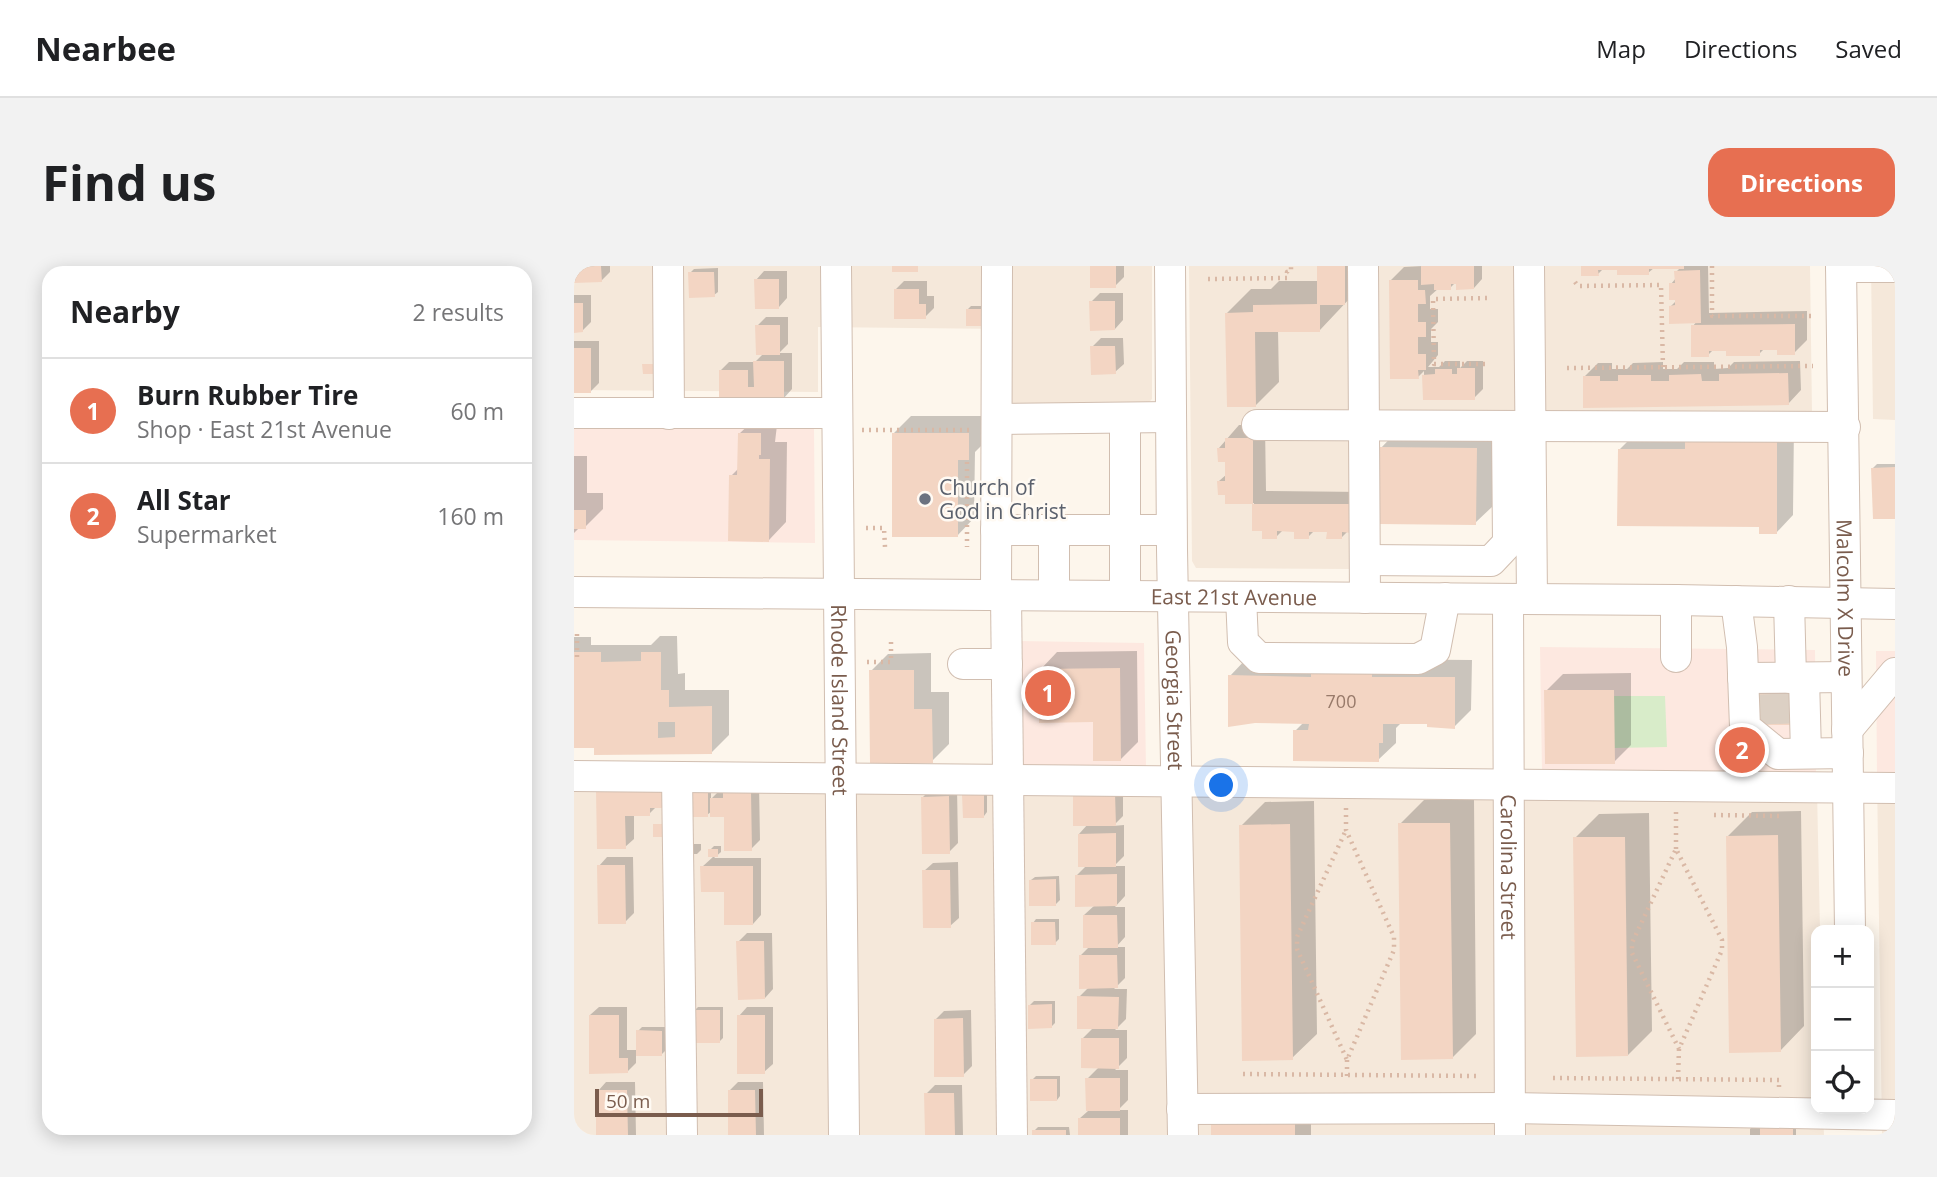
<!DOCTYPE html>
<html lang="en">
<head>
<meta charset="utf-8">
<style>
  :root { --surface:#fff; --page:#f2f2f2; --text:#202124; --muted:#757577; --line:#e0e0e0; --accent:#e76f51 }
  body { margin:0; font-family:"Open Sans",sans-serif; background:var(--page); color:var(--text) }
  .controls { position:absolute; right:21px; bottom:21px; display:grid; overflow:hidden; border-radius:14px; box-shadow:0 4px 18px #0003 }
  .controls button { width:63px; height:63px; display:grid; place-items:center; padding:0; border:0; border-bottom:2px solid var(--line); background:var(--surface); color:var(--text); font:35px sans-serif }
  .scale { position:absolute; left:21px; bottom:18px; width:168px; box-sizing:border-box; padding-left:7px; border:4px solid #7a5c4d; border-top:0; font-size:19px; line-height:24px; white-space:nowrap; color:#7a5c4d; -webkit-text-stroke:5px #fffaf3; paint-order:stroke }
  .you { position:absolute; left:648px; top:520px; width:24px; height:24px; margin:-18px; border:5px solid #fff; border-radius:50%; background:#1a73e8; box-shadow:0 0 0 10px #1a73e833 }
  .badge { display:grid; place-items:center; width:46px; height:46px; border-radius:50%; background:var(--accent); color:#fff; font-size:23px; font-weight:700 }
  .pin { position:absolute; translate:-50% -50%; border:4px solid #fff; box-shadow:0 2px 7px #0006 }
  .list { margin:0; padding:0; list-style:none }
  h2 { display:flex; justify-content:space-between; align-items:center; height:91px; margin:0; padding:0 28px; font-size:30px }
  h2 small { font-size:23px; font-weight:400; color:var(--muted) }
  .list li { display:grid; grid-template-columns:46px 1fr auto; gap:21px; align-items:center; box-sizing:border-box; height:105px; padding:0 28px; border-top:2px solid var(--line) }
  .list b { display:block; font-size:26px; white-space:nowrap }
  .list p { margin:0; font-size:23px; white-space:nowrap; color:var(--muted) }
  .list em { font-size:23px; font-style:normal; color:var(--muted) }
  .icon { flex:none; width:38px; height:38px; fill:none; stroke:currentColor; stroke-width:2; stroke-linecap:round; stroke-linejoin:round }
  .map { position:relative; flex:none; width:1321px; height:869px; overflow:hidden; border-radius:21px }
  header { display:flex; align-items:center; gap:42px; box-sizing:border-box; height:98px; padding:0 35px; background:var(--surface); border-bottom:2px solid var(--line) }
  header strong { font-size:33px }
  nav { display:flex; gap:38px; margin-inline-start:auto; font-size:24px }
  .intro { display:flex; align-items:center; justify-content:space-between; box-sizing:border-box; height:168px; padding:0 42px }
  h1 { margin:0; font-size:49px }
  .button { padding:18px 32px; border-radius:21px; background:var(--accent); color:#fff; font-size:24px; font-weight:700 }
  main { display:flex; gap:42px; padding:0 42px }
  aside { flex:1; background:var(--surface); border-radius:21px; box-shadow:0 4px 18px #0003 }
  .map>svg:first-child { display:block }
</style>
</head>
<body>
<header>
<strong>Nearbee</strong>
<nav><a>Map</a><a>Directions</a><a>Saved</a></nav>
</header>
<div class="intro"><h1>Find us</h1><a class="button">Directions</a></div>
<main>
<aside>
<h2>Nearby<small>2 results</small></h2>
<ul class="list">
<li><span class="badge">1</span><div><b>Burn Rubber Tire</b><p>Shop · East 21st Avenue</p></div><em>60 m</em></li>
<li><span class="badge">2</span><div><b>All Star</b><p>Supermarket</p></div><em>160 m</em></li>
</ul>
</aside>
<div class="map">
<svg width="1321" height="869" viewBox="0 0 1321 869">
  <rect width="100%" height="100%" fill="#fdf6ec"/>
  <!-- residential -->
  <path fill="#f5e8da" d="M0 0H578V133L573 138 433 139 432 63 244 61V126L0 124Z
    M615 0H1236L1238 147 775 146 776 303 622 302 618 295Z
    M1297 0H1321V154L1299 153Z
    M1303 510H1321V869H1308Z
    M0 519 1243 525 1246 664H1242V843H1249L1250 869H0Z"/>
  <!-- commercial -->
  <path fill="#fde8e0" d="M0 160 240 162 241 277 0 274Z
    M444 375 570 377 572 502H445Z
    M966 381 1241 384 1242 507 968 505Z
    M1302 385H1321V510H1303Z"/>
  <!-- green -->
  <path fill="#d8ecc9" d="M1040 430H1091L1093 481 1040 482Z"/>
  <!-- shadow -->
  <path fill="#0003" d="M0 0H36V6L27 15H0Z
    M517 0H550V11L541 20Z
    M744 0H794V13L746 64H704L705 116 681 140 653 47 677 23H697L705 15H745Z
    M849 0H908V13L900 22 884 14 876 22H865L856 30V43H864V56L857 63V76H864V89L854 101H865L871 95H886V102L893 95H909V123L900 132 850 133V105L844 111 817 14 830 1Z
    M1008 0H1134L1135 47 1233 45V74L1220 87 1205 82H1191L1185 88 1140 83 1134 89 1119 60 1123 55 1097 40 1105 32 1097 18 1102 12V6L1107 1 1080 2 1074 7 1030 2 1024 8Z
    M144 2V26L140 29 116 7 120 3Z
    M190 5H213V32L205 41 182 14Z
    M330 15H353V30H360V42L351 51 321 24Z
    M526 27H549V54L541 63 517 36Z
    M0 29H17V56L8 65H0Z
    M397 40H418V55L393 44Z
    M192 51H214V78L205 87H218V123L210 132H146V105L155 96H181L190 87 183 60Z
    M527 72H549L550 98 541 106 518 81Z
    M0 75H25V117L16 126 0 125Z
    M1226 95 1227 124 1214 138 1011 140V110L1024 97H1038V103H1053L1059 97 1089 96V103H1103L1110 96H1140V103L1154 102 1160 96Z
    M337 150H412V175L401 186 400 252 383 270 320 167Z
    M183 151H204L201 176H213L212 256 195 274 157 210 165 202V168Z
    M665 159H691L692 225 790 226 774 265 767 272 754 265 741 264 734 271 722 264H709L702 271 690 263H680V237H653V227L645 215 653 208V195L645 182Z
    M1220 159 1219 249 1202 267 1046 183 1063 166Z
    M824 164 919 165V240L901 257 807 182Z
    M0 190H13V227H29V243L11 261H6L0 267Z
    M1303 198H1321V251L1299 202Z
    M86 370H103L104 408 111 407V424H155V469L138 486 0 481V371H17V379H77Z
    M563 385 564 476 547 493 521 454 466 404 483 386Z
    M357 387V426H375V478L358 495 297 405 314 388Z
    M673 392 898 394 897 444 880 461 855 456 826 458 822 462V477L804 494 721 465 730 456 656 410Z
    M1057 407V479L1040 496 972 425 989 408Z
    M1184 425H1227L1190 457 1200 465 1168 503 1169 464Z
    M185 518 186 574 177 583 152 549 138 545 133 549 120 528 124 524H137V533L146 524Z
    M549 519V550L539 560 550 559V590L540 600H551V630L541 641H551V671L542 681H551V712L540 723H553L552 753 541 764H553V792L541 804H554V834L544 844H554V869H506L505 853 514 845 513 813 525 801 509 772 520 761 505 731 515 721 507 689 516 680 510 649 521 639 503 609 513 599 505 568Z
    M383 522 384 577 375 586 349 531 357 523Z
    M24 525 82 541 75 548H60V573L51 581Z
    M394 526H413V546L410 550 390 530Z
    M900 533 902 768 878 792 826 558 850 534Z
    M740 535 743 768 718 792 667 560 691 536Z
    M1227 545 1230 760 1206 785 1154 570 1178 546Z
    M1075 547 1078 765 1054 789 1001 572 1025 548Z
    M120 578H127V584L123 588H116V582Z
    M140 580H147V586L140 592H187V649L179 658 152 625 128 601 140 590 136 584Z
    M33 591H59L60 647 51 656 25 600Z
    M384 596 385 652 376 660 350 605 359 597Z
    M485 610 486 634 482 638 457 614 461 611Z
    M462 653H485V673L481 677 459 657Z
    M173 667H198L199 723 191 732 164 676Z
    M460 735H481V757L477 761 456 739Z
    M25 741H53V784H64V765L68 761H91V785L87 789H62V797L54 805 16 749Z
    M124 741H149V772L145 776 120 745Z
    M173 741H199V798L190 806 165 750Z
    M397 744 398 800 389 809 362 753 370 745Z
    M462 810H486V830L483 834 458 814Z
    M32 816H61L62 869H24V825Z
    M164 816H189L190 869H156L155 825Z
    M361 819H388L389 869H352V828Z
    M737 839V869H639Z
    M1180 859H1222V869H1176V863Z
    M464 861H495L496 869H460V865Z"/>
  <!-- building -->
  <path fill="#f3d5c3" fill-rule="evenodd" d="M0 0H27L28 16 0 17Z
    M318 0H344V6H318Z
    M516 0H542V22H516Z
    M743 0H771V39H746V66H681L682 141H653L651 47 679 46V39L743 38Z
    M847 0H900V23L882 24V18H877V24H860V18L847 19Z
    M1007 0H1110V3H1075V9H1043V4H1024L1025 10H1007Z
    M1126 4 1127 57 1095 58V40L1101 39V34H1095V17H1101L1100 5Z
    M114 6H140L141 31 115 32Z
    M180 13H205V43H181Z
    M815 14H844V24H851L852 38H844V56H852V71H844V88H852V104H844L845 113H816Z
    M320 23H345V38H352V53H320Z
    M515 35H541V64L516 65Z
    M0 37H9V66L0 67Z
    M392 43H415V60H392Z
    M1221 58V89H1203V84H1186V90H1152V85H1135V91H1117V59Z
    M181 59H206V89H182Z
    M516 80H541L542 108 517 109Z
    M0 82H17V127H0Z
    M179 95H210V134H145V104H174V121H180Z
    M68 98H81V108H69Z
    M883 102H901V134H849L848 109 861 108V103H878V108H883Z
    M1214 107 1215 139 1009 142V110H1026V115H1044V109H1077V115H1095V109L1127 108 1128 115H1145V108Z
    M164 167H187V189H185V193H196L195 276 154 275 155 209H163Z
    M318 167H395V194H384V271H318Z
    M651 172H679V238H777V267L768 266V273H752L753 266H735V273H720V266L703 265V273H688V265H678V238H651V229H644L643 215H651V196H644L643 182H651Z
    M1111 175H1203V268H1185V261L1043 260 1044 183H1111Z
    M805 181 903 182 902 259 805 258Z
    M1321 201V253H1299L1297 202Z
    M0 244H12V263H0Z
    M0 386H27V396L67 395V386H87V424H95V441L138 440V488L20 489V482H0ZM84 456H101V471L84 472Z
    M737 400H798V411H881V463L853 461V458H809V477H805V496L719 495V464H734L735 458 681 457 654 461V409L737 411Z
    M546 402 547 495H519V456L465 457 464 403Z
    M295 404H340V443H358L359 497H296Z
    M970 424H1040L1041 498H971Z
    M1178 428H1223L1224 459H1179Z
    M1167 463 1189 479 1168 505 1147 489Z
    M91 520V542H76V550H51L52 583H23L22 524Z
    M177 526 178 585H150V551H136V532H149V527Z
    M118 527H134V551H118Z
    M499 527H541L542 560H499Z
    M388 529H410V552H389Z
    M375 530 376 588H348L347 531Z
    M824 557H876L879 793 827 794Z
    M79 558H90V571H79Z
    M716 558 719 794 668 795 665 559Z
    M542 567V601H504V568Z
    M1204 569 1207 786 1155 787 1152 570Z
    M999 571H1051L1054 790 1002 791Z
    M134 583H144V591H134Z
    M23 599H51L52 658H24Z
    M126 600H179V659H150V626H127Z
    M348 604H376L377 662H349Z
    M543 608V640L501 641V609Z
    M482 613V640H455V614Z
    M509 649H543L544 682H509Z
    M457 656H481L482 679H457Z
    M162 675H190L191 733 164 734Z
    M505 689H543L544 722 505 723Z
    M503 730 545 731 544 763H503Z
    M478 738V762L454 763V739Z
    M119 744H146V777H119Z
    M15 749H45V792H54V807L15 808Z
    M163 749H191V808H163Z
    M389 752 390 811H360V753Z
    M62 764 88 765V790H62Z
    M507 772H545V803L507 802Z
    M511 812H546V845H512Z
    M456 813H483V835H456Z
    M22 824H53L54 869H22Z
    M154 824H181L182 869H154Z
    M350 827H380L381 869H351Z
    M504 852H546V869H504Z
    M637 855H721V869H637Z
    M1186 861 1219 862V869H1186Z
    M458 864H492V869H458Z"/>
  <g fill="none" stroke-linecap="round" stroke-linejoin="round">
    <!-- minor-tunnel -->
    <path stroke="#dcd0c4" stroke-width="30" stroke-dasharray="30 15" stroke-linecap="butt" d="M1200 428 1201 459"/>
    <!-- minor casing -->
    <g stroke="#d1beb0" stroke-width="32">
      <g id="minor">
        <path d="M94 0 95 148"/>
        <path id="s1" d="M262 0 270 869"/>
        <path id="s2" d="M596 0 598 284 609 869"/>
        <path d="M789 0 791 332"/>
        <path d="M955 0 958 333"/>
        <path id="s3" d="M1267 0 1276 664"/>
        <path d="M1267 1H1321"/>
        <path d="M0 147H263"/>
        <path d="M551 152V330"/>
        <path d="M423 153 597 151"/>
        <path d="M683 159 1271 161"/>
        <path d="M422 264H597"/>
        <path d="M480 264V329"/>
        <path d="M791 294 917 295 934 277 933 160"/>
        <path id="s4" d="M0 326 1102 334 1321 338"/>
        <path d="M422 329 423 0"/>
        <path d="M432 329 438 869"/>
        <path d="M667 331 669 376 685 392 844 393 861 384 871 332"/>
        <path id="s5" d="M934 333 936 869"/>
        <path d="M1102 334V391"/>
        <path d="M1162 335 1168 381 1171 461 1204 488 1274 487"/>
        <path d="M1215 335 1217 412"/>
        <path d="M389 398H433"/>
        <path d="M1169 412 1272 411"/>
        <path d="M1230 412 1232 487"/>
        <path d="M1273 464 1321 407"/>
        <path d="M0 510 1321 522"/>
        <path d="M103 511 108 869"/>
        <path d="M608 843 936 842 1321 849"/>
      </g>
    </g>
    <!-- path -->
    <path stroke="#d9b8a5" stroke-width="4.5" stroke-dasharray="2 5" stroke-linecap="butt" d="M1138 0V50H1239
      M634 13 713 12V6L717 5V0
      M1001 16 1004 20 1087 19 1089 101
      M913 32 859 33 860 98H914
      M993 102 1239 100
      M288 164H398
      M393 196V281
      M292 262H310L311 281
      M3 368V396
      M293 396H317V372
      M772 542V564L820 671V684L773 794 723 683V671L772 564
      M1140 549 1206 550
      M1102 583V545
      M773 794V811
      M669 808 902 810
      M979 812 1205 814V822
      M1104 813 1105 783 1148 684V674L1102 583 1058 677V687L1105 783"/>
    <!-- minor -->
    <use href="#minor" stroke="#fff" stroke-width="30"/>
  </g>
  <!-- markers -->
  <circle fill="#6b7280" stroke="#fffaf3" stroke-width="2.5" cx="351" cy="233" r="7"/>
  <g text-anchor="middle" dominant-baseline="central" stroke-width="5" stroke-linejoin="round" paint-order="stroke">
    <!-- number labels -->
    <g font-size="18" fill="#987a6a">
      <text x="767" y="435">700</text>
    </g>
    <!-- worship labels -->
    <g font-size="21" fill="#5b616d" stroke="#fffaf3" text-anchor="start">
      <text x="365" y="221">Church of<tspan x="365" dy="24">God in Christ</tspan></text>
    </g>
    <!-- street labels -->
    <g font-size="21" fill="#7a5c4d" stroke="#fffaf3">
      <text stroke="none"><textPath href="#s4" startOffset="660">East 21st Avenue</textPath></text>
      <text stroke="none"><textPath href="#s3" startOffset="332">Malcolm X Drive</textPath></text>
      <text stroke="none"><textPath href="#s1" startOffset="434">Rhode Island Street</textPath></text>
      <text stroke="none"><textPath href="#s2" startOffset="434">Georgia Street</textPath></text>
      <text stroke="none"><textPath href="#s5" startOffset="268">Carolina Street</textPath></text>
    </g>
  </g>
</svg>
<div class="controls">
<button>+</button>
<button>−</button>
<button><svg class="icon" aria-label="locate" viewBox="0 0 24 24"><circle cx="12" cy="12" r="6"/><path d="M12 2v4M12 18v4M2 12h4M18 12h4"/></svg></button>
</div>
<div class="scale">50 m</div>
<div class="you"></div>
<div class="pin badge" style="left:474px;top:427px">1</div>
<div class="pin badge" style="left:1168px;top:484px">2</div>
</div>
</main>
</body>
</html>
